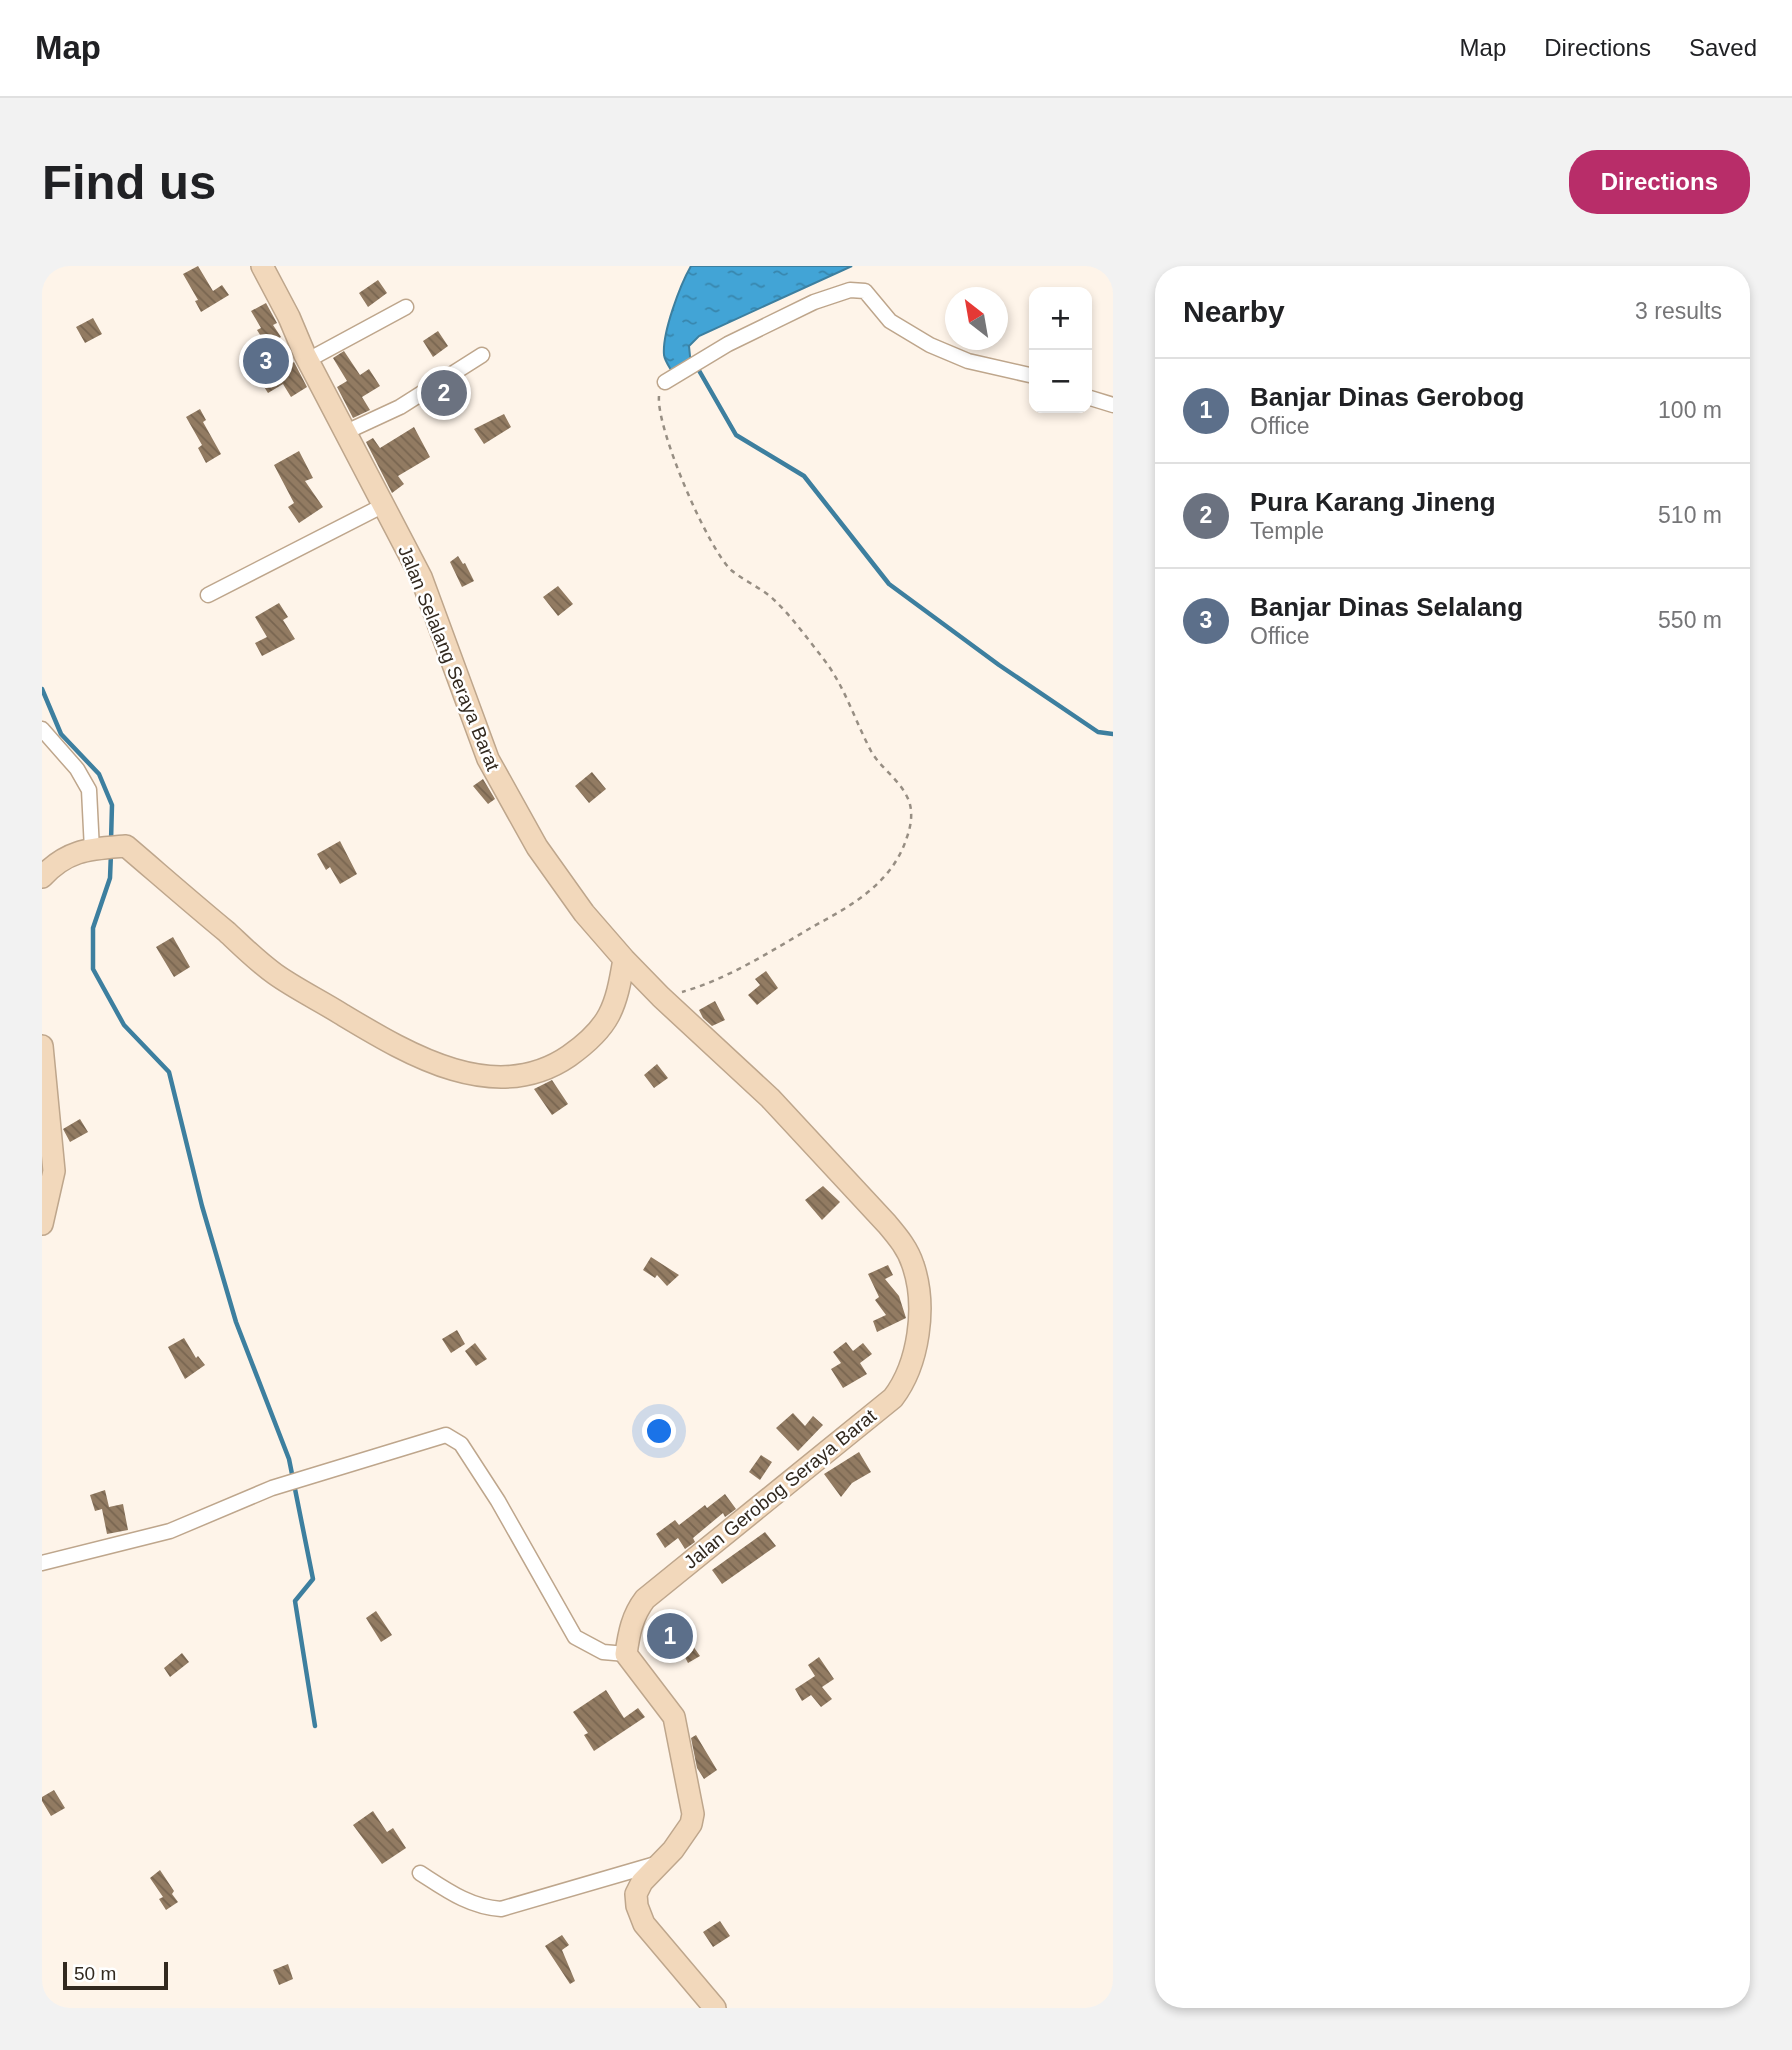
<!DOCTYPE html>
<html lang="en">
<head>
<meta charset="utf-8">
<style>
  :root { --surface:#fff; --page:#f2f2f2; --text:#202124; --muted:#757577; --line:#e0e0e0; --accent:#b82d69 }
  body { margin:0; font-family:Helvetica,sans-serif; background:var(--page); color:var(--text) }
  .controls { position:absolute; right:21px; top:21px; display:grid; overflow:hidden; border-radius:14px; box-shadow:0 4px 10px #0003 }
  .controls button { width:63px; height:63px; display:grid; place-items:center; padding:0; border:0; border-bottom:2px solid var(--line); background:var(--surface); color:var(--text); font:35px sans-serif }
  .compass { position:absolute; left:903px; top:21px; width:63px; height:63px; border-radius:50%; background:var(--surface); box-shadow:0 4px 10px #0003; rotate:329deg }
  .scale { position:absolute; left:21px; bottom:18px; width:105px; box-sizing:border-box; padding-left:7px; border:4px solid #32291f; border-top:0; font-size:19px; line-height:24px; white-space:nowrap; color:#32291f; -webkit-text-stroke:5px #fff; paint-order:stroke }
  .you { position:absolute; left:618px; top:1166px; width:24px; height:24px; margin:-18px; border:5px solid #fff; border-radius:50%; background:#1a73e8; box-shadow:0 0 0 10px #1a73e833 }
  .badge { display:grid; place-items:center; width:46px; height:46px; border-radius:50%; background:var(--accent); color:#fff; font-size:23px; font-weight:700 }
  .pin { position:absolute; translate:-50% -50%; border:4px solid #fff; box-shadow:0 2px 7px #0006 }
  .list { margin:0; padding:0; list-style:none }
  h2 { display:flex; justify-content:space-between; align-items:center; height:91px; margin:0; padding:0 28px; font-size:30px }
  h2 small { font-size:23px; font-weight:400; color:var(--muted) }
  .list li { display:grid; grid-template-columns:46px 1fr auto; gap:21px; align-items:center; box-sizing:border-box; height:105px; padding:0 28px; border-top:2px solid var(--line) }
  .list b { display:block; font-size:26px; white-space:nowrap }
  .list p { margin:0; font-size:23px; white-space:nowrap; color:var(--muted) }
  .list em { font-size:23px; font-style:normal; color:var(--muted) }
  .map { position:relative; flex:none; width:1071px; height:1742px; overflow:hidden; border-radius:28px }
  header { display:flex; align-items:center; gap:42px; box-sizing:border-box; height:98px; padding:0 35px; background:var(--surface); border-bottom:2px solid var(--line) }
  header strong { font-size:33px }
  nav { display:flex; gap:38px; margin-inline-start:auto; font-size:24px }
  .intro { display:flex; align-items:center; justify-content:space-between; box-sizing:border-box; height:168px; padding:0 42px }
  h1 { margin:0; font-size:49px }
  .button { padding:18px 32px; border-radius:28px; background:var(--accent); color:#fff; font-size:24px; font-weight:700 }
  main { display:flex; gap:42px; padding:0 42px }
  aside { flex:1; background:var(--surface); border-radius:28px; box-shadow:0 4px 10px #0003 }
  .map>svg:first-child { display:block }
</style>
</head>
<body>
<header>
<strong>Map</strong>
<nav><a>Map</a><a>Directions</a><a>Saved</a></nav>
</header>
<div class="intro"><h1>Find us</h1><a class="button">Directions</a></div>
<main>
<div class="map">
<svg width="1071" height="1742" viewBox="0 0 1071 1742">
  <defs>
    <pattern id="water-ripples" width="26" height="14" patternUnits="userSpaceOnUse" patternTransform="scale(1.75)"><rect width="26" height="14" fill="#42a4d6"/><path d="M2 4q2-2 4 0t4 0M15 11q2-2 4 0t4 0" fill="none" stroke="#3886ad"/></pattern>
    <pattern id="building-back-hatch" width="6" height="6" patternUnits="userSpaceOnUse" patternTransform="scale(1.75)"><rect width="6" height="6" fill="#927b62"/><path d="M-1 5l2 2M0 0l6 6M5-1l2 2" fill="none" stroke="#786550"/></pattern>
  </defs>
  <rect width="100%" height="100%" fill="#fef4e9"/>
  <!-- water -->
  <path fill="url(#water-ripples)" stroke="#3d7f9f" stroke-width="2" d="M649 0H810L657 70 647 80 649 100 632 109C629 103 623 96 622 89 620 67 638 19 649 0Z"/>
  <g fill="none" stroke-linecap="round" stroke-linejoin="round">
    <!-- stream -->
    <path stroke="#3d7f9f" stroke-width="4.5" d="M655 101 694 169 762 210 847 318 957 399 1056 466 1071 468
      M0 423 19 468 57 508 70 539 69 575
      M69 587 68 612 51 662V703L82 759 127 806 160 940 194 1056 247 1193 271 1313 253 1335 273 1460"/>
  </g>
  <!-- building -->
  <path fill="url(#building-back-hatch)" d="M156 0 171 25 180 19 187 29 159 46 153 35 156 34 141 8Z
    M336 14 345 27 326 41 317 27Z
    M224 37 235 57 231 59 239 71 225 80 215 64 219 62 209 45Z
    M51 52 60 68 43 77 34 61Z
    M396 65 406 80 391 91 381 75Z
    M233 78 245 101 252 96 265 121 249 131 241 118 226 127 204 93Z
    M302 85 318 109 327 103 338 120 320 131 328 144 311 152 295 121 305 115 291 92Z
    M158 143 164 154 161 156 179 188 164 197 156 182 160 179 144 151Z
    M462 148 469 161 442 178 432 163Z
    M372 161 388 191 356 210 362 218 350 227 324 176 331 172 338 182Z
    M257 185 271 212 263 215 281 241 257 257 246 241 252 237 232 199Z
    M416 290 421 298 423 297 432 315 420 321 408 296Z
    M516 320 531 338 516 350 501 331Z
    M237 337 246 351 241 354 253 373 220 390 213 377 225 371 213 351Z
    M550 506 564 523 547 537 533 520Z
    M441 513 453 533 446 538 431 520Z
    M298 575 315 608 298 618 288 601 284 604 275 588Z
    M131 671 148 701 132 711 114 681Z
    M724 705 736 722 715 739 706 729 718 719 713 713Z
    M673 735 683 754 670 760 661 752 657 744Z
    M615 798 626 812 612 822 602 809Z
    M510 814 526 838 510 849 492 823Z
    M38 853 46 866 28 876 21 863Z
    M781 920 798 936 780 954 763 934Z
    M609 991 637 1009 625 1020 615 1009 613 1012 601 1004Z
    M846 999 851 1009 843 1013 857 1030 864 1052 835 1066 831 1055 844 1049 833 1034 837 1031 826 1008Z
    M415 1064 423 1078 409 1087 400 1073Z
    M142 1072 154 1092 156 1090 163 1099 143 1113 126 1081Z
    M804 1076 811 1085 821 1077 830 1088 818 1097 825 1108 801 1122 789 1103 799 1097 791 1086Z
    M433 1077 445 1093 434 1100 423 1085Z
    M751 1147 763 1160 771 1150 781 1159 756 1185 734 1162Z
    M817 1186 829 1206 810 1217 799 1231 782 1208Z
    M719 1189 730 1196 718 1214 707 1206Z
    M63 1224 67 1241 81 1238 86 1264 65 1268 60 1243 53 1245 48 1229Z
    M683 1228 694 1243 683 1251 681 1247 651 1272 653 1276 643 1283 636 1272 623 1282 614 1268 633 1254 637 1259 663 1239 665 1242Z
    M723 1266 734 1280 680 1318 670 1304Z
    M334 1345 350 1369 339 1376 324 1352Z
    M634 1356 658 1390 646 1397 637 1380 625 1387 613 1371Z
    M140 1387 147 1396 128 1411 122 1402Z
    M777 1391 792 1413 780 1421 790 1433 779 1441 769 1429 760 1435 753 1423 773 1410 766 1399Z
    M564 1424 582 1452 596 1442 603 1451 552 1485 542 1469 546 1467 531 1446Z
    M654 1469 675 1504 662 1513 655 1502 649 1472Z
    M12 1524 23 1542 9 1550 0 1535V1531Z
    M331 1545 345 1566 351 1562 364 1582 340 1598 311 1559Z
    M118 1604 132 1625 130 1628 136 1636 124 1644 117 1633 121 1631 108 1612Z
    M678 1655 688 1670 671 1681 661 1666Z
    M520 1669 527 1679 520 1684 533 1715 528 1718 503 1680Z
    M246 1698 251 1713 237 1719 231 1704Z"/>
  <g fill="none" stroke-linecap="round" stroke-linejoin="round">
    <!-- street casing -->
    <g stroke="#bea68c" stroke-width="17">
      <path id="street" d="M266 94 364 41
        M623 116 686 78 772 36 808 24 823 25 848 55 888 79 926 95 992 110
        M1045 131 1071 139
        M304 166 358 141 440 89
        M166 329 342 239
        M0 463 35 503 47 524 50 584
        M0 1297 128 1265 230 1222 404 1169 419 1178 456 1235 533 1371 561 1386 584 1388
        M378 1607C403 1623 427 1641 459 1643L617 1597"/>
    </g>
    <!-- secondary casing -->
    <g stroke="#bea68c" stroke-width="24">
      <path id="secondary" d="M220 0 247 51 263 89 379 311 446 493 495 581 542 647 582 693 619 731 728 832 845 958C856 971 866 983 871 999 885 1040 877 1098 851 1132L603 1333C590 1350 587 1367 584 1388L632 1451 651 1548 649 1558 631 1584 600 1616 594 1628 595 1640 602 1658 673 1742
        M0 611C26 583 48 583 84 580 118 609 151 638 185 666 200 680 216 696 233 708 254 723 279 735 301 749 366 788 453 841 527 790 568 761 574 742 582 693
        M0 780 12 905 0 958"/>
    </g>
    <!-- path -->
    <path stroke="#978e83" stroke-width="2.5" stroke-dasharray="5 5" stroke-linecap="butt" d="M617 130C614 162 665 281 689 304 701 314 717 321 729 331 748 348 764 371 780 391 803 420 812 453 829 485 839 503 858 513 867 535 871 547 869 560 865 571 851 616 811 639 772 660 731 684 686 713 640 726"/>
    <!-- street -->
    <use href="#street" stroke="#fff" stroke-width="14"/>
    <!-- secondary -->
    <use href="#secondary" stroke="#f2d8bb" stroke-width="21"/>
  </g>
  <g text-anchor="middle" dominant-baseline="central" stroke-width="5" stroke-linejoin="round" paint-order="stroke">
    <!-- street labels -->
    <g font-size="19" fill="#32291f" stroke="#fff">
      <text transform="translate(407 392) rotate(68)">Jalan Selalang Seraya Barat</text>
      <text transform="translate(738 1223) rotate(-39)">Jalan Gerobog Seraya Barat</text>
    </g>
  </g>
</svg>
<div class="controls">
<button>+</button>
<button>−</button>
</div>
<svg class="compass" viewBox="-18 -18 36 36"><path d="M0-13l5 13h-10z" fill="#e53935"/><path d="M0 13l5-13h-10z" fill="#757577"/></svg>
<div class="scale">50 m</div>
<div class="you"></div>
<div class="pin badge" style="left:628px;top:1370px;background:#5c6f8a">1</div>
<div class="pin badge" style="left:402px;top:127px;background:#6b7280">2</div>
<div class="pin badge" style="left:224px;top:95px;background:#5c6f8a">3</div>
</div>
<aside>
<h2>Nearby<small>3 results</small></h2>
<ul class="list">
<li><span class="badge" style="background:#5c6f8a">1</span><div><b>Banjar Dinas Gerobog</b><p>Office</p></div><em>100 m</em></li>
<li><span class="badge" style="background:#6b7280">2</span><div><b>Pura Karang Jineng</b><p>Temple</p></div><em>510 m</em></li>
<li><span class="badge" style="background:#5c6f8a">3</span><div><b>Banjar Dinas Selalang</b><p>Office</p></div><em>550 m</em></li>
</ul>
</aside>
</main>
</body>
</html>
